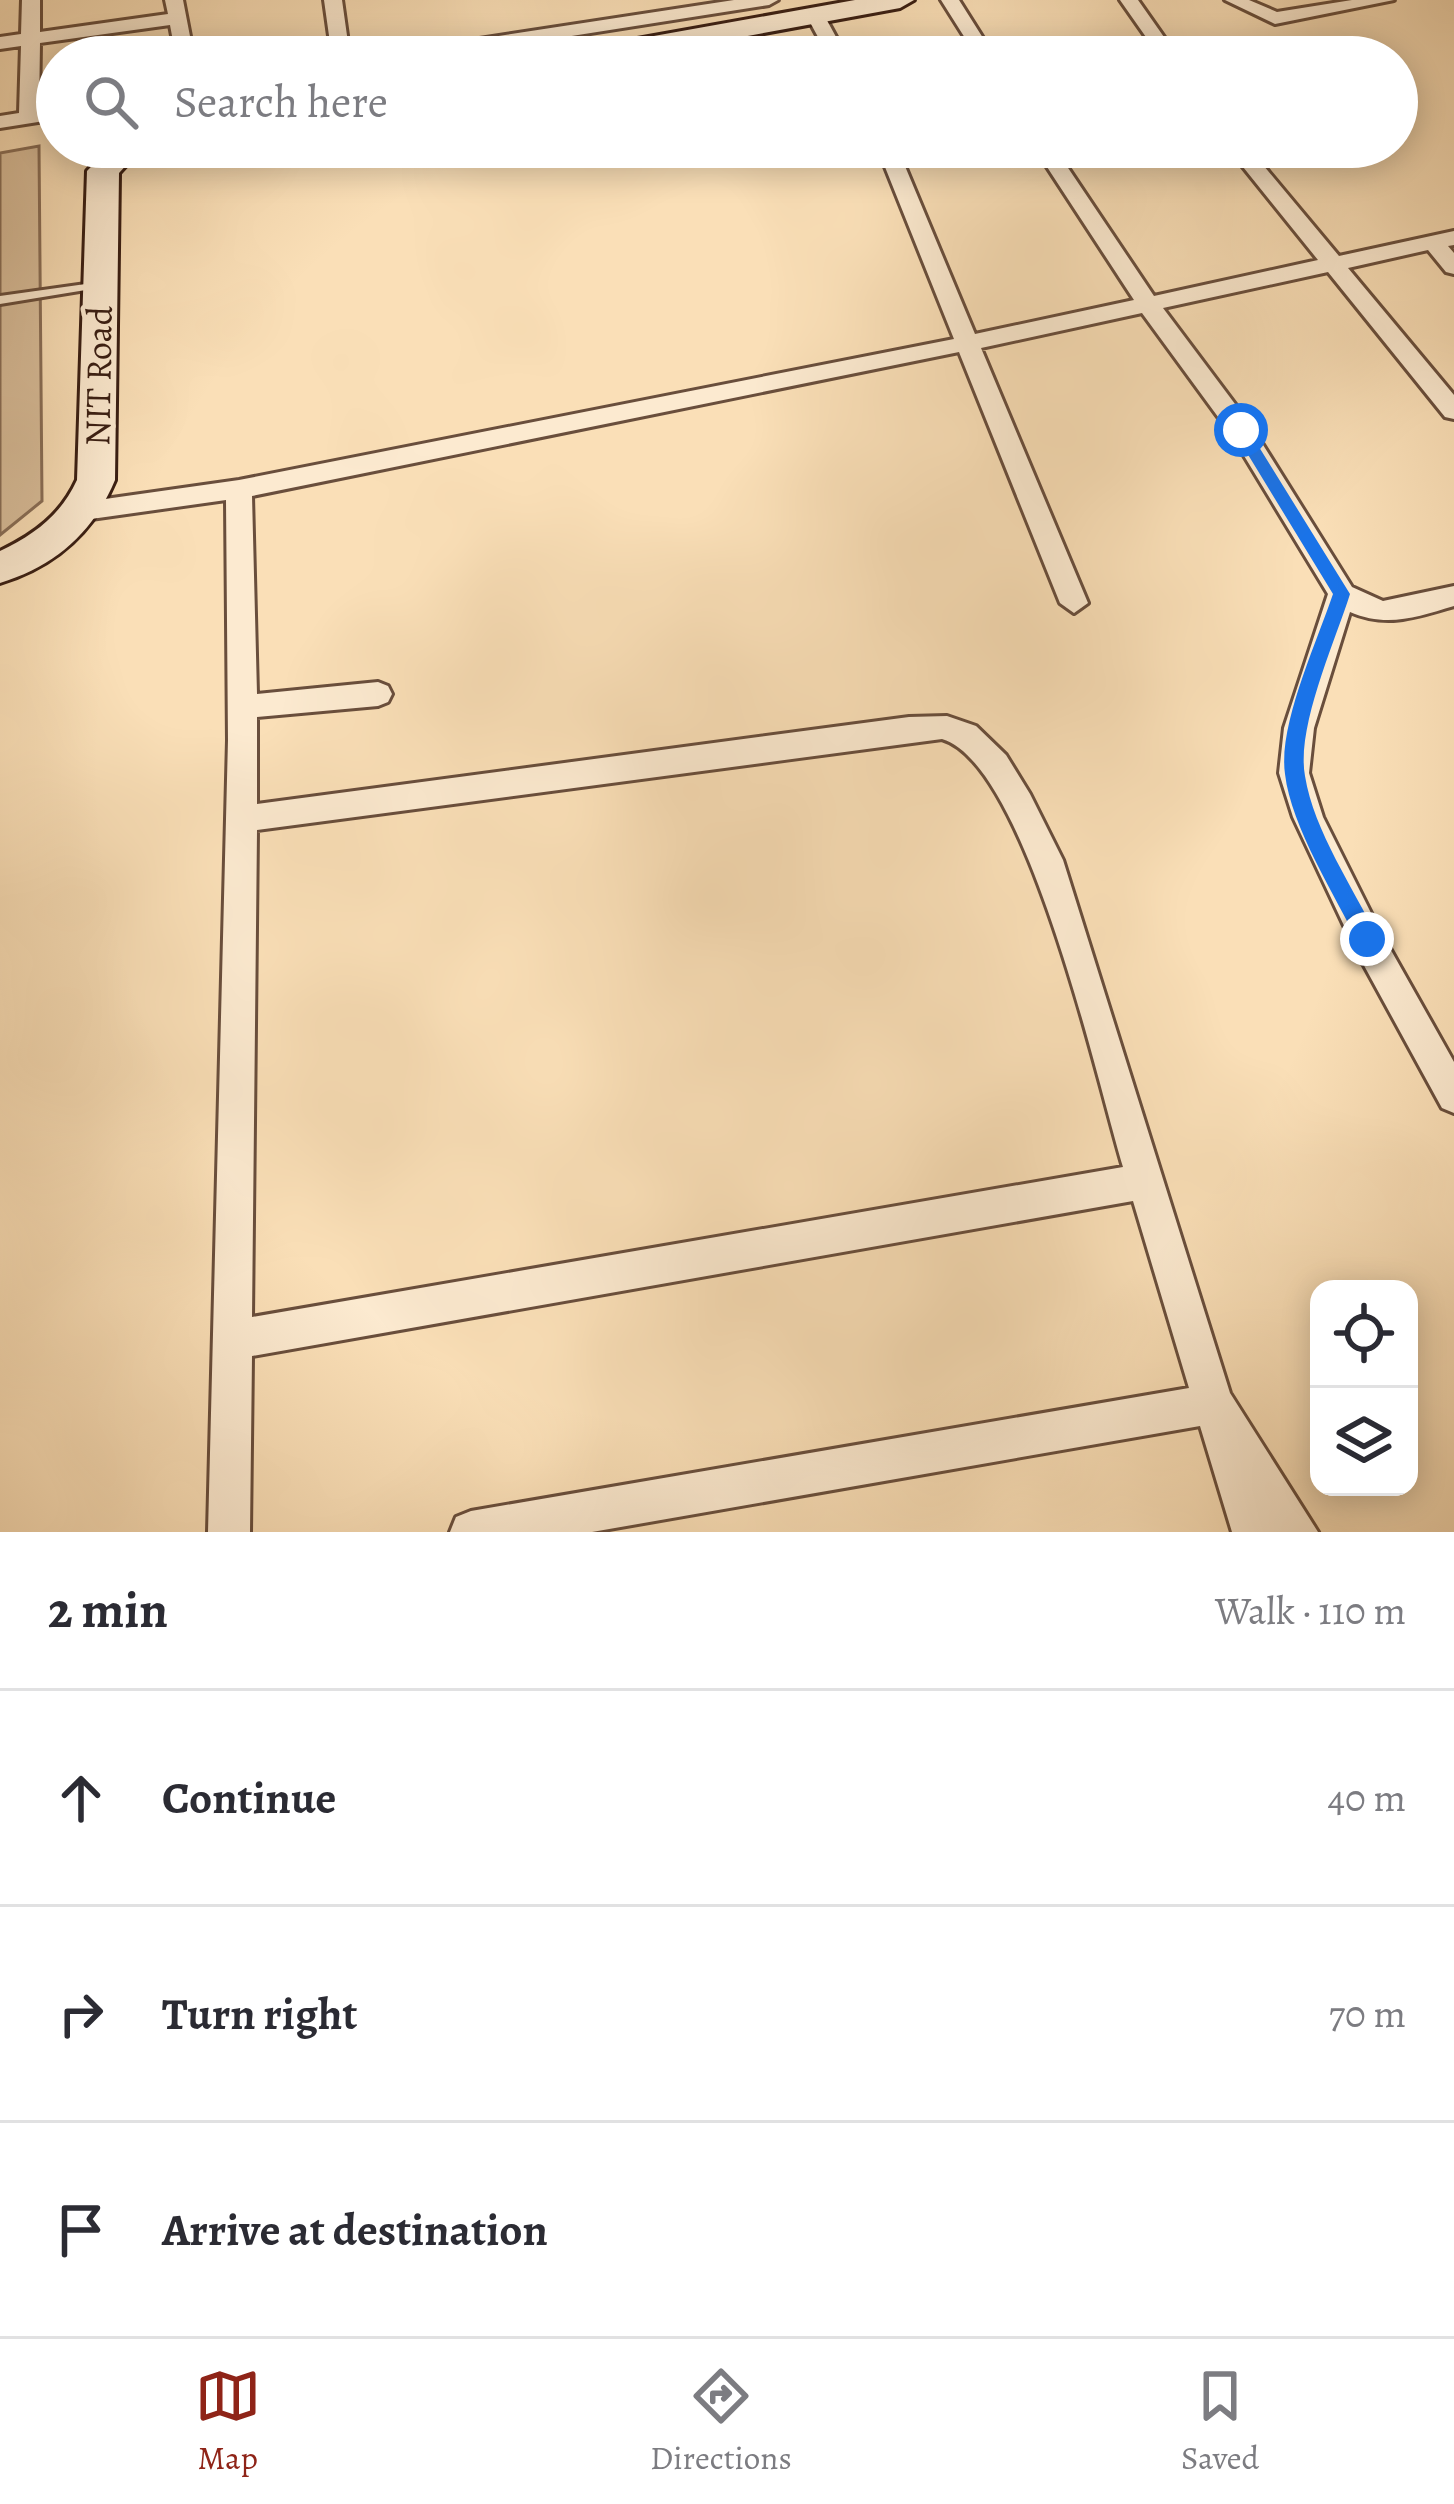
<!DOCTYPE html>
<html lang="en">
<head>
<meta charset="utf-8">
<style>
  :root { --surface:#fff; --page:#f2f2f3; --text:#2b2b33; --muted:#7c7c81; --line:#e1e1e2; --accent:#8f2418 }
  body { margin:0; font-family:Alegreya,serif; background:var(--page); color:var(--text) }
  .controls { position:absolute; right:36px; bottom:36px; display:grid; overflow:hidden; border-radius:24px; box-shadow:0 6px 30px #0003 }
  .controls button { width:108px; height:108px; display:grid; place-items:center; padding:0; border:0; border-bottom:3px solid var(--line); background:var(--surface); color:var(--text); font:60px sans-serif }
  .stop { position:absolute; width:36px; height:36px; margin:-27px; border:9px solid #1a73e8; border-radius:50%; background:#fff }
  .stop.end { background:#1a73e8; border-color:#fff; box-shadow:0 3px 12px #0008 }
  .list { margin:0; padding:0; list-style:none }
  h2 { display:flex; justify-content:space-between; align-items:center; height:156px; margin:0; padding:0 48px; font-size:51px }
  h2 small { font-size:39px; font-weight:400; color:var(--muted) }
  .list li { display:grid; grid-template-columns:78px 1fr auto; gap:36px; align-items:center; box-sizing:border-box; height:216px; padding:0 48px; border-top:3px solid var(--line) }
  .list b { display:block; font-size:45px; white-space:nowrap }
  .list em { font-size:39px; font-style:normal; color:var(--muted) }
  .icon { flex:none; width:66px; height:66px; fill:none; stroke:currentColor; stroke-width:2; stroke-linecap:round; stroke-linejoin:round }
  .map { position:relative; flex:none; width:1454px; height:1532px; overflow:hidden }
  .search { position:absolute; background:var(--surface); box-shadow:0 6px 30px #0003; left:36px; right:36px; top:36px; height:132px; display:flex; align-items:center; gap:30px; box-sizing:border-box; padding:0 42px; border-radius:66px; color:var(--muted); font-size:45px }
  .sheet { height:804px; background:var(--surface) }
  nav { display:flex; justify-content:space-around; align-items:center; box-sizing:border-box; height:168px; border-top:3px solid var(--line); background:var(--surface); font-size:33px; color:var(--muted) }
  nav a { display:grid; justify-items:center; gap:6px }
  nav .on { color:var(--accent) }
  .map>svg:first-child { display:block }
</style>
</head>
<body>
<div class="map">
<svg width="1454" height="1532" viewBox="0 0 1454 1532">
  <rect width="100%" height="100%" fill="#fadfb7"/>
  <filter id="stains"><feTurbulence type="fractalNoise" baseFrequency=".00167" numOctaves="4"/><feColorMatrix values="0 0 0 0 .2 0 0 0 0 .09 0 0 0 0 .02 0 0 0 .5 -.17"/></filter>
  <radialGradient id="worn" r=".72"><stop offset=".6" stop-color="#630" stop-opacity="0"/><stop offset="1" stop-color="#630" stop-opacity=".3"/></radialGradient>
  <!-- green -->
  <path fill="#d9be9b" stroke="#896e57" stroke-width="3" d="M39 146 42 501 0 535V153Z"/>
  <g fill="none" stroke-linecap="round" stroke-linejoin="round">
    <!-- service casing -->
    <g stroke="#694e3c" stroke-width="6">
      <path id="service" d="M100 282 104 283V287L0 304V296Z"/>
    </g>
    <!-- minor casing -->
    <g stroke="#694e3c" stroke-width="6">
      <path id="minor" d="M22 0H40V32L168 14 165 0H183L194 57H176L170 25 40 43 39 110 57 107V119L0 128V116L19 113 21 46 0 49V37L21 34Z
        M324 0H342L350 57H332Z
        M734 0H778L769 5 438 57H392L401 51Z
        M941 0H959L995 57H977Z
        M1120 0H1138L1178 57H1160Z
        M1225 0H1249L1277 12 1352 0H1394L1275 24Z
        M815 10 824 15 847 57H829L806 15Z
        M877 147H897L975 334 1134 300 1034 147H1054L1154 296 1318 260 1227 147H1248L1339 256 1454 231V245L1448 246 1454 253V274L1446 272 1428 250 1348 268 1454 395V419L1445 417 1328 272 1163 308 1250 424 1352 587 1383 601 1454 586V606C1417 617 1387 628 1350 612L1314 728 1309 773 1323 817 1379 929 1454 1062V1113L1442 1108 1355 949 1293 817 1279 773 1284 728 1328 594 1232 436 1142 313 981 348 1088 603 1074 613 1060 603 959 352 252 496 257 694 378 682 388 686 392 694 388 702 378 706 257 717V804L909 717 947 716 976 726 1006 755 1030 794 1063 860 1230 1393 1318 1532H1232L1200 1426 592 1532H450L456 1517 471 1511 1189 1388 1133 1201 252 1356 250 1532H208L228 740 226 500 84 520 71 511 84 502 239 480 954 339ZM942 739C1027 764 1097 1081 1123 1167L252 1317 257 830Z"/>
    </g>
    <!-- secondary casing -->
    <g stroke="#391e13" stroke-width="6">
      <path id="secondary" d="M855 0H914L900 8 633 57H573L587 48Z
        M110 147H143L119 173 115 480C93 533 55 566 0 583V551C34 535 61 515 77 480L87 171Z"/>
    </g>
    <!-- service -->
    <use href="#service" fill="#fcead0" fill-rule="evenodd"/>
    <!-- minor -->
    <use href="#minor" fill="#fcead0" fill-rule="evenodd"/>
    <!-- secondary -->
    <use href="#secondary" fill="#fcead0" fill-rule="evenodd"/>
  </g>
  <!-- route -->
  <path fill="#1a73e8" d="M1241 425 1246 426 1350 594C1335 642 1296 727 1305 776 1314 832 1354 888 1378 939L1367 949 1360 946C1336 897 1291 827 1285 774 1278 725 1317 642 1333 594L1233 430Z"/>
  <g text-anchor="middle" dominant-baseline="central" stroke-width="9" stroke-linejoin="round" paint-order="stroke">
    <!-- far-street labels -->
    <g font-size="36" fill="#391e13" stroke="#fcead0">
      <text transform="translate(98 376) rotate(-89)">NIT Road</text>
    </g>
  </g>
  <rect width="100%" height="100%" filter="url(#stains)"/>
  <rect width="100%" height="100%" fill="url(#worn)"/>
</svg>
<div class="controls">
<button><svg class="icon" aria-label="locate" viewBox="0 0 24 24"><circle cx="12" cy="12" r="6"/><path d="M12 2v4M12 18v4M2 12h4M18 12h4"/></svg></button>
<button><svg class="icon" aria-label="layers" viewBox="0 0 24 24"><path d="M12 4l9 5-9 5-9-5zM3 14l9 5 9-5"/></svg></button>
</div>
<div class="stop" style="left:1241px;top:430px"></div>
<div class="stop end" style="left:1367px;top:939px"></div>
<div class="search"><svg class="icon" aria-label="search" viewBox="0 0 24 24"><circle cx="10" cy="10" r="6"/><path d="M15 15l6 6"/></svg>Search here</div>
</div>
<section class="sheet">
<h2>2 min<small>Walk · 110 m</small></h2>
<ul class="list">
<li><svg class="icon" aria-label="ahead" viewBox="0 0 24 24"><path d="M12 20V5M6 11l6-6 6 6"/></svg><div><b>Continue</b></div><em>40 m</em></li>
<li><svg class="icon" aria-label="right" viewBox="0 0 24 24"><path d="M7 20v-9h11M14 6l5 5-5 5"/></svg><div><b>Turn right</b></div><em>70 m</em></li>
<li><svg class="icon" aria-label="arrive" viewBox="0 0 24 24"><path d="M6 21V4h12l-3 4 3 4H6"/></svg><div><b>Arrive at destination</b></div></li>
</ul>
</section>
<nav>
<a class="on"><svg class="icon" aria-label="map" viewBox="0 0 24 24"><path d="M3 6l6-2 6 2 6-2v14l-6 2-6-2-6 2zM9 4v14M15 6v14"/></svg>Map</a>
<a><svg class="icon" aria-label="directions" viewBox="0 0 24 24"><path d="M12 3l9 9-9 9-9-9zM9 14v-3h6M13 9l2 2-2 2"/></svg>Directions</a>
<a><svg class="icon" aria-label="saved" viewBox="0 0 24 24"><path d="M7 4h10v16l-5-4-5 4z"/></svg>Saved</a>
</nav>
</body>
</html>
